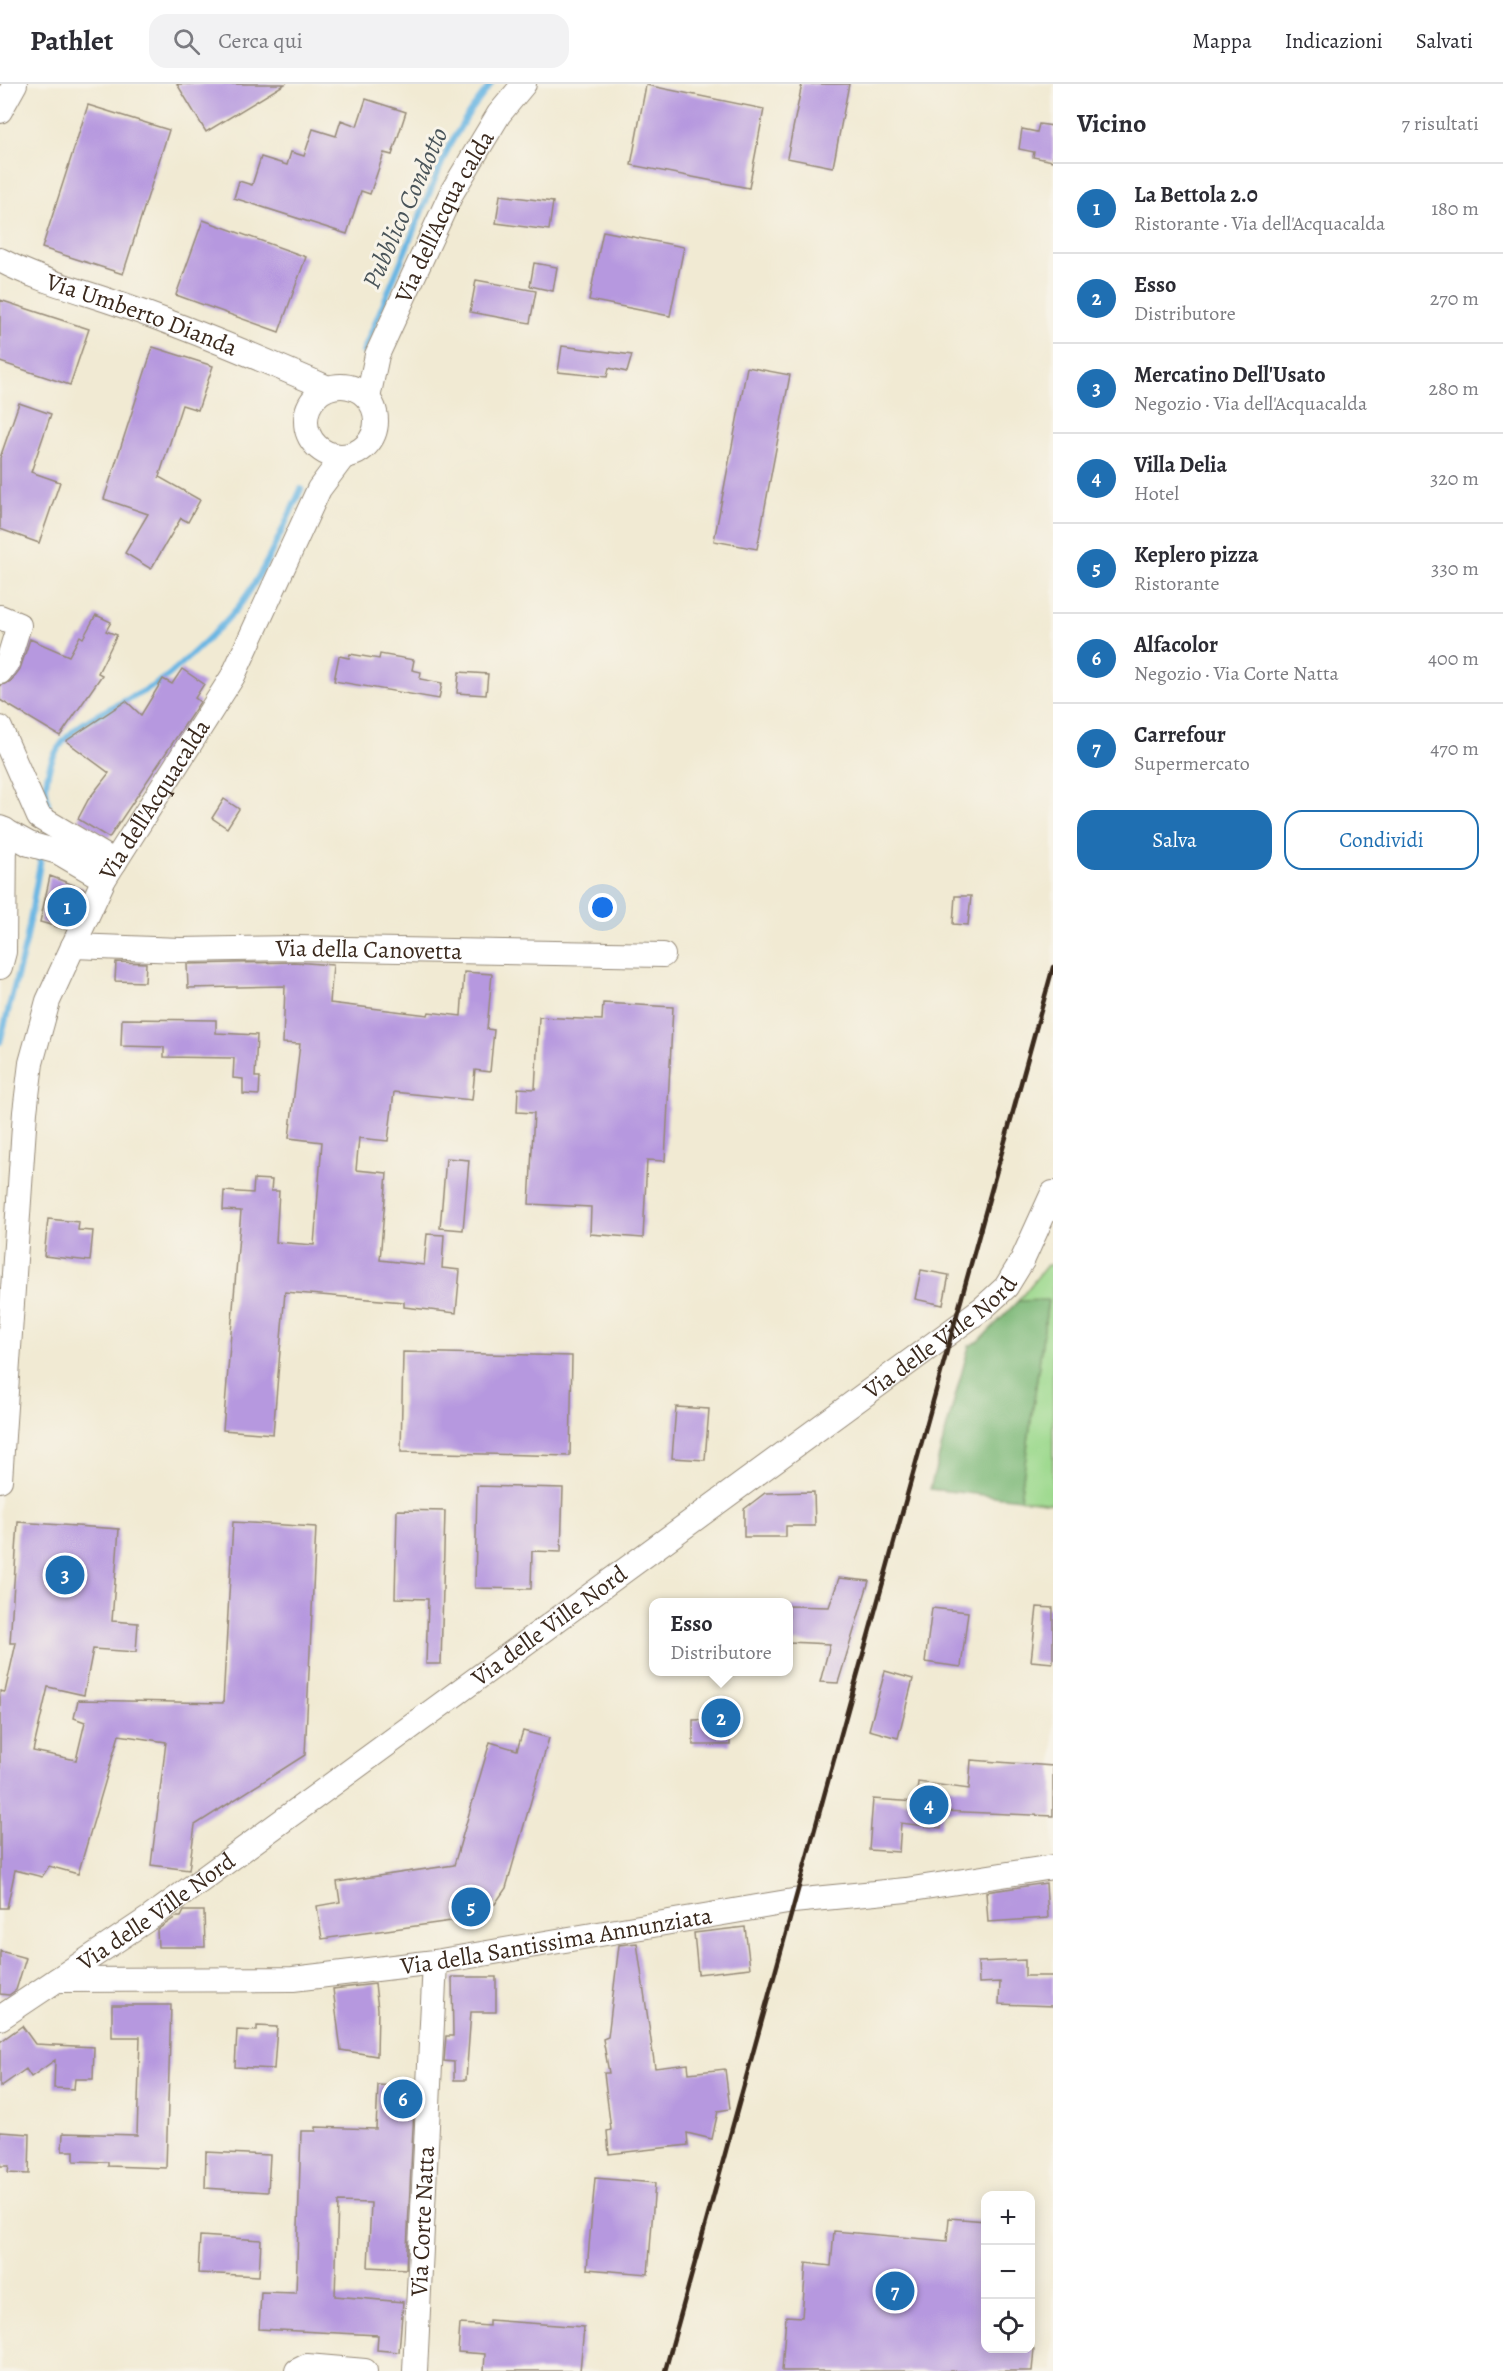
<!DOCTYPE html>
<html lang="it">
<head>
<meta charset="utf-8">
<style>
  :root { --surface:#fff; --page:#f2f2f3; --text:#2b2b33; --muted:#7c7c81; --line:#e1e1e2; --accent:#1f6fb2 }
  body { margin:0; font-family:Alegreya,serif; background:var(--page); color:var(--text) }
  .controls { position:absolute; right:18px; bottom:18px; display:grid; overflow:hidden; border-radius:12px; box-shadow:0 3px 15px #0003 }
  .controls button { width:54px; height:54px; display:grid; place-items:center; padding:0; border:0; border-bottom:2px solid var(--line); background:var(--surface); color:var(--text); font:30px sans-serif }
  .you { position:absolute; left:603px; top:824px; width:21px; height:21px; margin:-15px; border:4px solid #fff; border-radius:50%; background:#1a73e8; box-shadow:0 0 0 9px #1a73e833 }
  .badge { display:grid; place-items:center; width:39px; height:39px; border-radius:50%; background:var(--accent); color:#fff; font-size:20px; font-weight:700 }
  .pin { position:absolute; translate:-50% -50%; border:3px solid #fff; box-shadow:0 2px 6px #0006 }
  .popup { position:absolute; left:649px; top:1514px; width:144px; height:78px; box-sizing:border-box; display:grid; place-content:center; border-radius:12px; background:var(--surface); filter:drop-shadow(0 2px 4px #0005); font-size:20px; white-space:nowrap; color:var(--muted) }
  .popup b { font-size:22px; color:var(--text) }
  .popup::after { content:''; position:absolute; left:50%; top:100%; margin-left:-12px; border:12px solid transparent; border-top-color:var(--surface) }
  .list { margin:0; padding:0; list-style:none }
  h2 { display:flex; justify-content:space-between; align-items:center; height:78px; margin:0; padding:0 24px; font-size:26px }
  h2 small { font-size:20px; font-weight:400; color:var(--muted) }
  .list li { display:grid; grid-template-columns:39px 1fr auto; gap:18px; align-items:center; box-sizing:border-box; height:90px; padding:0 24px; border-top:2px solid var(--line) }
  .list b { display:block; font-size:22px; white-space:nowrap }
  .list p { margin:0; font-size:20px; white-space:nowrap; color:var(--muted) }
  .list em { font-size:20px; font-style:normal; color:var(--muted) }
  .actions { display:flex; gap:12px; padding:18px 24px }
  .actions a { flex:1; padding:14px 0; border:2px solid var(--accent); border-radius:18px; text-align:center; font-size:21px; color:var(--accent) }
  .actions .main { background:var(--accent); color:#fff }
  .icon { flex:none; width:33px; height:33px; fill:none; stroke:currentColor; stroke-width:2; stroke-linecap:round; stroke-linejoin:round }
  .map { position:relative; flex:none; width:1053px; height:2287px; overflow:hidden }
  header { display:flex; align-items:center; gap:36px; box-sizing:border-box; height:84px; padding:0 30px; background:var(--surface); border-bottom:2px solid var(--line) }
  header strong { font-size:28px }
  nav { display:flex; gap:33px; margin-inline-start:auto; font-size:21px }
  .search { width:420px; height:54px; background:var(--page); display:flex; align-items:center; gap:15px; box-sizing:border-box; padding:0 21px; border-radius:18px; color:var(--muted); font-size:22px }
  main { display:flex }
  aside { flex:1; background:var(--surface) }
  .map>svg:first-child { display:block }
</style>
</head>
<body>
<header>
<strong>Pathlet</strong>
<div class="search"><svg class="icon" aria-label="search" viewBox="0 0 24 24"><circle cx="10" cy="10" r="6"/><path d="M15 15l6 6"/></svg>Cerca qui</div>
<nav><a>Mappa</a><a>Indicazioni</a><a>Salvati</a></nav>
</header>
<main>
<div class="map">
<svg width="1053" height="2287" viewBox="0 0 1053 2287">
  <rect width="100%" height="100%" fill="#f7f3e8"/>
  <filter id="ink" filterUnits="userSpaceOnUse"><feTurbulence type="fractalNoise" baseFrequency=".0167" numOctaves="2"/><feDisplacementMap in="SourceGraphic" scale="12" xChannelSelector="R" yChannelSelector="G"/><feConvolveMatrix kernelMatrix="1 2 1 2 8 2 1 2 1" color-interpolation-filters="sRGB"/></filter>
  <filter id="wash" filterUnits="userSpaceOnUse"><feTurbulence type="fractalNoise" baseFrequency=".008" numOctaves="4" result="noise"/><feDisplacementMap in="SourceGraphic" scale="24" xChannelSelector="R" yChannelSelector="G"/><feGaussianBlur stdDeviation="1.35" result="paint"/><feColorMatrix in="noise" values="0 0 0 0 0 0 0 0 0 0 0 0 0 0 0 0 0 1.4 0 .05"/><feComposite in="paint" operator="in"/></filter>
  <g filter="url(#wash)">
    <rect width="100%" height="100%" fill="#f1ead3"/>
    <!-- green -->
    <path fill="#9dd98e" stroke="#6c8256" stroke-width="1.5" d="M1047 1181H1053V1419L1020 1415 1048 1217H1018Z"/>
    <!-- forest -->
    <path fill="#7eb979" stroke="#5c724c" stroke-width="1.5" d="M1048 1216 1020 1415 930 1405 969 1262 979 1257 1018 1217Z"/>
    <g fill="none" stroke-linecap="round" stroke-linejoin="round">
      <!-- stream -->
      <path stroke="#69b6e3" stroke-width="6" d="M363 268 449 62 469 29 491 0
        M48 732C50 721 45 710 46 700 53 630 130 625 171 589 189 573 228 537 242 518 267 483 283 444 301 405
        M0 958 26 858 42 768"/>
    </g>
    <g id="blocks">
      <!-- building -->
      <path fill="#b698df" d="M177 0H285L206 48Z
        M802 0H849L833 83 787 74Z
        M646 1 764 25 749 104 631 81Z
        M366 15 406 28 392 71 384 69 370 110 361 107 347 150 234 114 239 97 252 101 261 73 287 81 291 68 304 72 313 45 336 52 341 36 357 42Z
        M88 21 169 46 123 190 42 164Z
        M1039 40 1053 42V77L1033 73 1034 68 1019 65 1022 45 1037 48Z
        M500 111 553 118 549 146 496 139Z
        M203 136 306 173 279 248 176 211Z
        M603 147 684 163 670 232 589 216Z
        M534 179 557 183 553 207 530 202Z
        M476 196 536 207 530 239 470 228Z
        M0 216 89 245 70 301 0 278Z
        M562 262 632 271 627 288 609 284 607 293 558 288Z
        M153 263 213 282 198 326 182 321 159 393 200 416 188 438 181 434 151 485 125 469 148 430 104 415Z
        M747 283 790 291 757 465 714 457Z
        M19 319 51 330 31 388 60 398 39 459 0 445V374Z
        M96 531 111 538 106 547 117 551 98 589 102 591 60 652 0 616V602L11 597 20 585 30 555 69 572 80 552 83 554Z
        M350 570 379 575 380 570 414 576 412 586 421 588 420 595 442 599 439 615 334 597 339 572 349 574Z
        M182 585 204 600 195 614 200 618 109 754 78 735 88 716 109 689 66 657 126 617 141 631 163 595 172 600Z
        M459 588 488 590 486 611 457 609Z
        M224 715 239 725 227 744 212 734Z
        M50 792 84 805 65 845 40 838Z
        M955 812H971L968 841 953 840Z
        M116 878 146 879 145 898 115 897Z
        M294 878 333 881 330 919 428 931 429 928 461 932 464 888 492 890 487 945 494 946 490 988 475 986 472 1016 394 1008 388 1057 359 1054 356 1086 387 1089 380 1176 424 1181 427 1150 444 1151 442 1184 460 1186 456 1229 404 1223V1218L285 1208 273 1350 223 1346 241 1127 223 1126 224 1107 253 1109 254 1095 272 1096 271 1107H279L276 1158 314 1161 322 1058 289 1054 300 960 283 959 285 902 188 904 187 880Z
        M603 919 673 923 665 1077 647 1076 643 1154 590 1150 591 1123 529 1120 534 1029 517 1028 518 1004 535 1005 539 933 602 936Z
        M122 935 216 936V949L257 951 255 993H260L259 1011 243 1010V995L233 994 234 974 164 973V963L121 962Z
        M446 1074 469 1076 463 1146 440 1144Z
        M48 1135 79 1138 78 1146 93 1147 90 1177 44 1172Z
        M921 1186 949 1191 943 1221 915 1215Z
        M403 1268 572 1272 570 1372 401 1368Z
        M676 1323 709 1325 705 1376 672 1374Z
        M477 1402 563 1404 561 1468 532 1467 531 1505 475 1504Z
        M814 1408 815 1442H786V1453H744V1425L765 1409Z
        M397 1426 445 1427 441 1580H426L428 1515 395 1514Z
        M18 1438 119 1445 112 1537 138 1539 136 1568 93 1565 84 1611 48 1603 33 1667 76 1676 85 1638 74 1634 78 1616 223 1619 233 1438 316 1443 305 1671 195 1741 189 1786 151 1781 166 1658 119 1651 78 1790 49 1782 42 1793 15 1786 7 1824H0V1607L5 1608 16 1559H10Z
        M839 1494 869 1497 838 1599 820 1598 830 1560 789 1558V1522L829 1523Z
        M1037 1523 1053 1524V1579L1031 1577Z
        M932 1524 968 1528 961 1583 925 1578Z
        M885 1587 913 1595 898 1654 869 1646Z
        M730 1635V1661H693V1636Z
        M523 1647 549 1654 506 1804 495 1820 473 1834 322 1855 317 1822 340 1818 337 1798 454 1781 490 1658 517 1666Z
        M971 1676 1053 1682V1732L943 1727 941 1744 901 1739 899 1768 869 1766 873 1715 916 1718 918 1698 969 1705Z
        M1046 1799 1048 1834 988 1838 986 1808Z
        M184 1827H204L205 1863H158L157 1846 176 1833H181Z
        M745 1843 750 1884 698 1890 694 1849Z
        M637 1859 655 1984 688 1980 689 1989 725 1985 730 2025 718 2027 712 2055 687 2049 688 2061 609 2070 607 2047 611 2046 604 1989H609L603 1955 608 1953 619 1861Z
        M0 1867 26 1874 16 1906 9 1911 0 1910Z
        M1025 1876V1892H1053V1922L999 1920 1000 1898 979 1899 978 1878Z
        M452 1893H496V1928H471L466 1996H454V1978L444 1977 446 1952H453Z
        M375 1900 378 1925 377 1972 341 1966 333 1905Z
        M112 1921H171L166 2084 108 2082V2078L74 2077V2067H62L63 2049 137 2051 140 1953H112Z
        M22 1942 35 1960 94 1963 93 1995H75L74 2005 54 2004 55 1976 31 1993 26 1985 0 2003V1958Z
        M257 1942 277 1943 274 1985 235 1983 237 1946 257 1947Z
        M378 2001 415 2003 406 2185 368 2183 371 2119 338 2118 335 2212 403 2218 399 2268 377 2266 378 2251 259 2245 261 2208 296 2209 301 2047H316V2043L376 2045Z
        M0 2048 30 2050 29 2090 8 2089 9 2082H0Z
        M206 2068 270 2071 268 2108 205 2104Z
        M595 2094 655 2099 648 2190 587 2185Z
        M949 2134 986 2137V2265H1034L1032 2287H782L786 2232 802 2233 806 2179 831 2182 834 2147 947 2157Z
        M200 2152 261 2156 259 2192 198 2189Z
        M489 2236 584 2243 580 2287H484L485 2270 458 2268 460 2240 489 2242Z"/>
    </g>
  </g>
  <g filter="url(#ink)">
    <use href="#blocks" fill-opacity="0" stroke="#968a78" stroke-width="1.5"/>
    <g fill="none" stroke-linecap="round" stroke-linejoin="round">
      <!-- minor casing -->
      <g stroke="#968a78" stroke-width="26">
        <g id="minor">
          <path d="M0 27 15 0"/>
          <path id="s1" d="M0 176C40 197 82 207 124 222 194 246 261 275 328 304"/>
          <circle cx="341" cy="337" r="35"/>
          <path id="s2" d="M368 314 377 271 452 108 499 30 524 0"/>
          <path d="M0 533 19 541 8 577 0 588"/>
          <path d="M0 644 39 733 115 778"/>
          <path d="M0 744 29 760 58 768 104 795"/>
          <path id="s3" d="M73 862 180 866 294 864 663 871"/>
          <path d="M0 883 4 868 5 746"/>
          <path id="s4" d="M0 1396 25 1028 31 979 48 917 104 795 233 592 319 405 343 373"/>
          <path id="s5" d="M57 1896 293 1895 435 1878 793 1817 906 1806 1053 1783"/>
          <path id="s6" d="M0 1934 151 1833 983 1224 1006 1203 1022 1177 1053 1109"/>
          <path d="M297 2287 307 2282 365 2287"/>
          <path id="s7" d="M415 2287 435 1878"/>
        </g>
      </g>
      <!-- minor -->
      <use href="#minor" stroke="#fff" stroke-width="24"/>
      <!-- rail -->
      <path stroke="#3b2a1e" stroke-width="4.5" d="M665 2287 1053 883"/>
    </g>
  </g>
  <g text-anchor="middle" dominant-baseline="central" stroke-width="6" stroke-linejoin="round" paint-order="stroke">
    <!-- street labels -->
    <g font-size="24" fill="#3b2a1e" stroke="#f7f3e8">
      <text stroke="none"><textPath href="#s2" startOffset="198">Via dell'Acqua calda</textPath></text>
      <text stroke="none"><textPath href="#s1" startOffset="152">Via Umberto Dianda</textPath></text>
      <text stroke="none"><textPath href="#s4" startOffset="711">Via dell'Acquacalda</textPath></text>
      <text stroke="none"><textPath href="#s3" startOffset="296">Via della Canovetta</textPath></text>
      <text stroke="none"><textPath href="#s6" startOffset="1161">Via delle Ville Nord</textPath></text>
      <text stroke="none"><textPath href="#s6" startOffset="675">Via delle Ville Nord</textPath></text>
      <text stroke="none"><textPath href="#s6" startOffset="189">Via delle Ville Nord</textPath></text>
      <text stroke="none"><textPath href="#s5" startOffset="502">Via della Santissima Annunziata</textPath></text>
      <text stroke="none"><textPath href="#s7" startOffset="150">Via Corte Natta</textPath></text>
    </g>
    <!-- water labels -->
    <g font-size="26" font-style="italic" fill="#495459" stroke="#f7f3e8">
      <text transform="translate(405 124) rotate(-66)">Pubblico Condotto</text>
    </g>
  </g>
</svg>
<div class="controls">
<button>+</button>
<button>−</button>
<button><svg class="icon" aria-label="locate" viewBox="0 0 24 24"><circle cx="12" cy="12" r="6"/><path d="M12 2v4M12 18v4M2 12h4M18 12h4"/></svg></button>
</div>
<div class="you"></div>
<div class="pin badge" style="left:67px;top:823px">1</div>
<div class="pin badge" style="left:721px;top:1634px">2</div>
<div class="popup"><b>Esso</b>Distributore</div>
<div class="pin badge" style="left:65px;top:1491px">3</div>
<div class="pin badge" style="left:929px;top:1721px">4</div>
<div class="pin badge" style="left:471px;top:1823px">5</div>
<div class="pin badge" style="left:403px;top:2015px">6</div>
<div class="pin badge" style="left:895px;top:2207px">7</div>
</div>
<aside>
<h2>Vicino<small>7 risultati</small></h2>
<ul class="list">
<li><span class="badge">1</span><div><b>La Bettola 2.0</b><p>Ristorante · Via dell'Acquacalda</p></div><em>180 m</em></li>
<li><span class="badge">2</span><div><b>Esso</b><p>Distributore</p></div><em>270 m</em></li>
<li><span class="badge">3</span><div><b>Mercatino Dell'Usato</b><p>Negozio · Via dell'Acquacalda</p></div><em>280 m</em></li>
<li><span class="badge">4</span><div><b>Villa Delia</b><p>Hotel</p></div><em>320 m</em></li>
<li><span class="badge">5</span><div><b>Keplero pizza</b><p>Ristorante</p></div><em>330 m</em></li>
<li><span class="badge">6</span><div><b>Alfacolor</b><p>Negozio · Via Corte Natta</p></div><em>400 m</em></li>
<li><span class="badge">7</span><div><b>Carrefour</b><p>Supermercato</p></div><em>470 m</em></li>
</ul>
<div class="actions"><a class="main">Salva</a><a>Condividi</a></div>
</aside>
</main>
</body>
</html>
